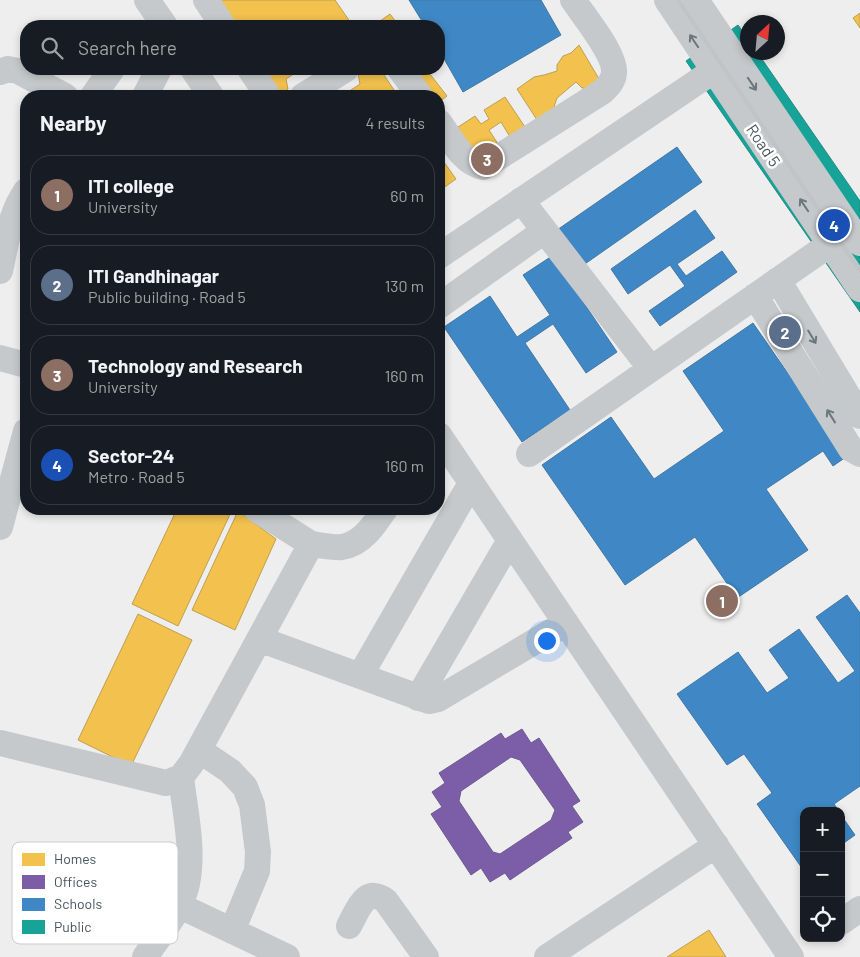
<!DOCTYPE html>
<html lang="en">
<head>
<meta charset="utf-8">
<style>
  :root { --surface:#171b24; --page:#20242c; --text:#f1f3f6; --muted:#9ea1a6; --line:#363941; --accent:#808a8e }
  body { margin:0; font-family:Barlow,sans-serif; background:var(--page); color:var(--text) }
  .controls { position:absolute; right:15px; bottom:15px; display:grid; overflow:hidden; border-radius:10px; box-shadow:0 2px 8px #0003 }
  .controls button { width:45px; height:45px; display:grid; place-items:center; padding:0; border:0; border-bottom:1px solid var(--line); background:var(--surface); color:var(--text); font:25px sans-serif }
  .compass { position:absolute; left:740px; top:15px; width:45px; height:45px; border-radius:50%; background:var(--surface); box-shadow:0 2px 8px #0003; rotate:26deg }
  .you { position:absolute; left:546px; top:640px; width:18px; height:18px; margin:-12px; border:4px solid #fff; border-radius:50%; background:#1a73e8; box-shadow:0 0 0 8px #1a73e833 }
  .badge { display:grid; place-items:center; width:32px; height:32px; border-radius:50%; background:var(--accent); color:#fff; font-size:16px; font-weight:700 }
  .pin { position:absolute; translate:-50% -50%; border:2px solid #fff; box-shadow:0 1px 5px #0006 }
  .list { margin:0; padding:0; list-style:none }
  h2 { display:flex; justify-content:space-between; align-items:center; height:65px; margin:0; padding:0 20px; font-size:21px }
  h2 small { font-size:16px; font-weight:400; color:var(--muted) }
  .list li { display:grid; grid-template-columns:32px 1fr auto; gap:15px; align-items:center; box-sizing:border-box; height:80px; margin:0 10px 10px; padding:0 10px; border:1px solid var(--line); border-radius:20px }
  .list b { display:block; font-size:19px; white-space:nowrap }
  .list p { margin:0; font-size:16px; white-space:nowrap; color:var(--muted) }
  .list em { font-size:16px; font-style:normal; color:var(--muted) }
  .icon { flex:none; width:28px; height:28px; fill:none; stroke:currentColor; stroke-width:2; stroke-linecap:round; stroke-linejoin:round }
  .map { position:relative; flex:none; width:860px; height:957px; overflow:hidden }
  .search { position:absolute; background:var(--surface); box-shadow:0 2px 8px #0003; left:20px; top:20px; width:425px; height:55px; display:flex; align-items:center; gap:12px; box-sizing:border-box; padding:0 18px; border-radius:20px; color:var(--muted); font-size:19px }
  .panel { position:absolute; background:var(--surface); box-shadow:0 2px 8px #0003; left:20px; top:90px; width:425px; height:425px; border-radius:20px }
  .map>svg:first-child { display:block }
</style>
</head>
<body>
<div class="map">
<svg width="860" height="957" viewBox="0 0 860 957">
  <rect width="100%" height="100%" fill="#efeeee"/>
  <!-- homes -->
  <path fill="#f2c14e" stroke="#bea052" d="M201 0H335L353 26H219Z
    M860 13V28L853 18Z
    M390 14 399 26H373Z
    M579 45 602 84 592 89 582 88 576 82 557 98 554 107 539 123 517 89 534 77 544 75 557 71V65L563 56 571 53Z
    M249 69H301L286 79 288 89 278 96Z
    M366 69H380L398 96H342L360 84 358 74Z
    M419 69H426L447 96 439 102V96H410L400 83Z
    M505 97 525 127 510 137 501 122 489 130 502 150 479 165 455 129 475 116 481 124 489 119 484 110Z
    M439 155 456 179 439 191Z
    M177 509 232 510 178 626 132 604Z
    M238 511 276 539 235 630 192 610Z
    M138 614 192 640 131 766 78 740Z
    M709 930 726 957H667Z"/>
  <!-- offices -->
  <path fill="#7b5ea7" stroke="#6b5b90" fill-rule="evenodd" d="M522 729 531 743 539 738 580 801 572 806 583 822 568 832 572 838 510 880 505 873 490 882 481 868 471 875 431 814 442 807 432 792 445 783 439 773 501 733 505 739ZM511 757 520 760 555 810 551 820 500 854 493 852 459 801 461 791Z"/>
  <!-- schools -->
  <path fill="#3f88c5" stroke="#4178a5" d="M409 0H541L561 35 463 92 439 50V26H425Z
    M677 147 702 182 582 266 557 230Z
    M695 210 715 238 677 264 686 276 722 251 737 272 660 326 649 311 685 286 670 265 628 294 611 269Z
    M552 256 617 352 586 373 553 324 525 343 570 410 522 442 444 327 490 296 517 337 550 315 523 275Z
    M753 323 846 457 833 466 823 451 766 489 808 550 737 598 695 537 625 585 542 465 611 417 654 479 724 431 683 371Z
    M847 595 860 613V786L834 804 839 811H804V871L757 804 772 793 744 754 727 765 677 694 738 652 767 693 789 678 769 650 799 629 838 683 855 671 816 617Z
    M841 815 855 835 841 845Z"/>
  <!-- public -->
  <path fill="#17a398" stroke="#258b86" d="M738 25 748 39V52H757L860 201V312L686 61Z"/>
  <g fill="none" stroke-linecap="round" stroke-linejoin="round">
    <!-- minor -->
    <path stroke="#c5c9cb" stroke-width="26" d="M147 0 165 26
      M206 0 223 26
      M667 0 860 289
      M696 0 860 243
      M193 69 211 96
      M250 69 268 96
      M400 69 420 96
      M0 72 8 69 18 71 65 96
      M93 96 112 69
      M145 96 159 69
      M303 96 346 69
      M439 122C451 138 462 163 483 167L602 92C608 86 614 81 614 72 615 54 584 16 573 0
      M521 200 651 369
      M439 256 734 57
      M0 271C6 244 10 214 26 191
      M778 280 860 416
      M755 296 851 449 860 454
      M439 306 544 231
      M0 358 26 365
      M439 435 791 957
      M529 454 830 244
      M256 509 311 544
      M0 527 26 431
      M259 639 429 701 438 699 566 623
      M360 676 471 483
      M418 698 510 540
      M0 743 166 783 181 777 191 764 311 544C320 545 332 548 342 547 362 544 375 524 385 509
      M199 750 230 771 245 787 252 805 258 852 257 871 232 931
      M178 905 287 957
      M841 922 860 909
      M349 926C358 910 365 885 386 901L426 957
      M145 957C160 935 181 911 187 884 194 849 185 812 181 777
      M547 957 716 845"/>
    <!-- rail -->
    <path stroke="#c1c4c5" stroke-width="4" d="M678 0 860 271"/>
  </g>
  <!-- one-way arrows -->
  <defs><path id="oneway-shaft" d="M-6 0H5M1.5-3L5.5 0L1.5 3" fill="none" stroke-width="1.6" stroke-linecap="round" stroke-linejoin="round" transform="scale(1.25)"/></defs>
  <g stroke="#6b777d">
    <use href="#oneway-shaft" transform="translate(694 41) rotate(-124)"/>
    <use href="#oneway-shaft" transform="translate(752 84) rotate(56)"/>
    <use href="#oneway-shaft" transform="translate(804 205) rotate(-124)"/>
    <use href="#oneway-shaft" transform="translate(812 337) rotate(59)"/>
    <use href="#oneway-shaft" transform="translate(831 416) rotate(-122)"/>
  </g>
  <g text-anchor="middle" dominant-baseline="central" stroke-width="5" stroke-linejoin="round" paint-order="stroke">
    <!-- street labels -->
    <g font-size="16" fill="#45545b" stroke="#fff">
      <text transform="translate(764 145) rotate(56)">Road 5</text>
    </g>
  </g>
  <!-- legend -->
  <rect x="12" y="842" width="166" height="102" rx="8" fill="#fff" stroke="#c7ccce" stroke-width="1"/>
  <rect x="22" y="853" width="23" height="13" fill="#f2c14e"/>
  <rect x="22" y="875" width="23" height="14" fill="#7b5ea7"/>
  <rect x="22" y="898" width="23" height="13" fill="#3f88c5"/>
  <rect x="22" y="920" width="23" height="14" fill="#17a398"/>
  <g font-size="14" fill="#45545b">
    <text x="54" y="864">Homes</text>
    <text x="54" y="887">Offices</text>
    <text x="54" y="909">Schools</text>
    <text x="54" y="932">Public</text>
  </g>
</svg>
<div class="controls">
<button>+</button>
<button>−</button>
<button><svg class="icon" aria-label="locate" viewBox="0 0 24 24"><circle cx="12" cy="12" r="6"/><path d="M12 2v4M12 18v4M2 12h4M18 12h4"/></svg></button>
</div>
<svg class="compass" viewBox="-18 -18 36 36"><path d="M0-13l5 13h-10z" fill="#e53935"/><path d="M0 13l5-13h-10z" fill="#9ea1a6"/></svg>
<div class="you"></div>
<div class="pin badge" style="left:722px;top:601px;background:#8d6e63">1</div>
<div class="pin badge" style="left:785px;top:332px;background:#5c6f8a">2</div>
<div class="pin badge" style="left:487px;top:159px;background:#8d6e63">3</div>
<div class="pin badge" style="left:834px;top:225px;background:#1a4fb4">4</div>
<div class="search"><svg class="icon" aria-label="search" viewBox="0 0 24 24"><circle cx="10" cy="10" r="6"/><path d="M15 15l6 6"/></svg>Search here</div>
<section class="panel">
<h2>Nearby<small>4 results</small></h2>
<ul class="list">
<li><span class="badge" style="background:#8d6e63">1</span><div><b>ITI college</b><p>University</p></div><em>60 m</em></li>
<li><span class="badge" style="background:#5c6f8a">2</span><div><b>ITI Gandhinagar</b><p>Public building · Road 5</p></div><em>130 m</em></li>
<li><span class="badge" style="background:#8d6e63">3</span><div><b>Technology and Research</b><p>University</p></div><em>160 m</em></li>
<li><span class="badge" style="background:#1a4fb4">4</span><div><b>Sector-24</b><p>Metro · Road 5</p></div><em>160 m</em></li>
</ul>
</section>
</div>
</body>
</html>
